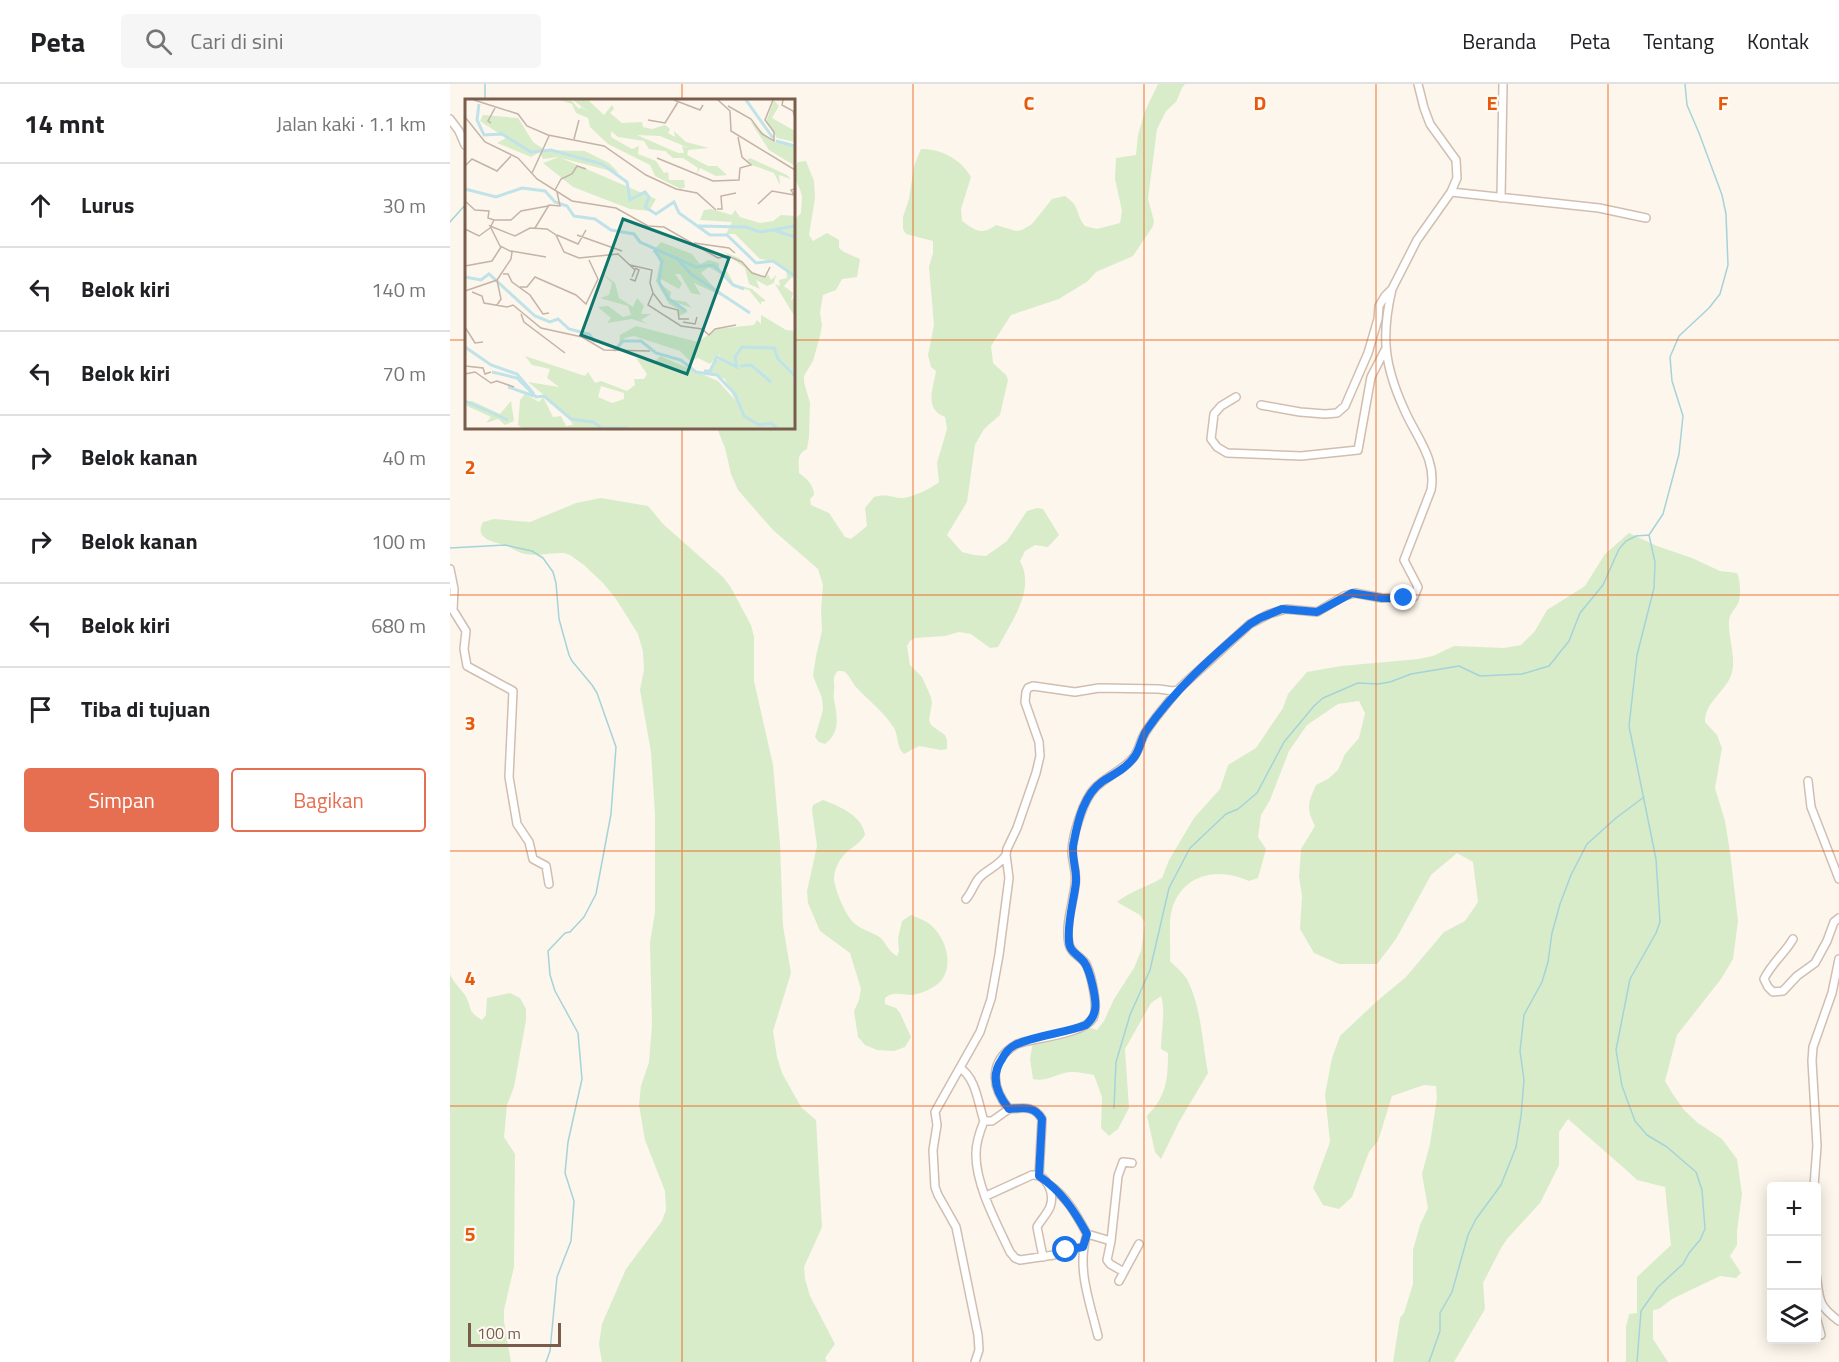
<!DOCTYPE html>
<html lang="id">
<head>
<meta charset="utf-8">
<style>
  :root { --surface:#fff; --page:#f6f6f6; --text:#202124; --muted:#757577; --line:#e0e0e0; --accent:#e76f51 }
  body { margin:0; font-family:"Titillium Web",sans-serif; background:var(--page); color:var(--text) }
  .controls { position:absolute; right:18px; bottom:18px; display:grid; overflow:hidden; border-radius:6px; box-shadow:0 3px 15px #0003 }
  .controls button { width:54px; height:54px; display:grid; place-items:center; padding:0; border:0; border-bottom:2px solid var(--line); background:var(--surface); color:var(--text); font:30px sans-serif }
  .scale { position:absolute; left:18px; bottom:15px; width:93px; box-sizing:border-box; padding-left:6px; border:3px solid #7a5c4d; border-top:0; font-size:16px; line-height:21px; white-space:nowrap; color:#7a5c4d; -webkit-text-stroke:4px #fffaf3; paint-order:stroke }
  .stop { position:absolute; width:18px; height:18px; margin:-14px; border:4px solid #1a73e8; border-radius:50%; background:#fff }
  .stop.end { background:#1a73e8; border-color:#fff; box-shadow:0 2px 6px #0008 }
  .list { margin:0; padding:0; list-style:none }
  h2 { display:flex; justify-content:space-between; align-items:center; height:78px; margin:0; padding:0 24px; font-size:26px }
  h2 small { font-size:20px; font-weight:400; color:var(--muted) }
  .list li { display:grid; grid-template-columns:39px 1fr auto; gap:18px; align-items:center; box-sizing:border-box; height:84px; padding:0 24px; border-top:2px solid var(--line) }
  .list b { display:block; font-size:22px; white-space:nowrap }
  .list em { font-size:20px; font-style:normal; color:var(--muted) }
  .actions { display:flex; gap:12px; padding:18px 24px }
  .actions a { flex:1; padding:14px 0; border:2px solid var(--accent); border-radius:6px; text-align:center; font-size:21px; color:var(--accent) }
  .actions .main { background:var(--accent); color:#fff }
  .icon { flex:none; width:33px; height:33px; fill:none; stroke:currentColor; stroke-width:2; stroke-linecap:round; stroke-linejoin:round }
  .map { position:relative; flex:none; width:1389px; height:1278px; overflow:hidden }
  header { display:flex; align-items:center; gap:36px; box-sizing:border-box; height:84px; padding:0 30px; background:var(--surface); border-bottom:2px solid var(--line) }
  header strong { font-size:28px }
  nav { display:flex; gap:33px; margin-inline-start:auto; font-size:21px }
  .search { width:420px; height:54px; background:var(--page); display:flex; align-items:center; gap:15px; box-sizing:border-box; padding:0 21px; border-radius:6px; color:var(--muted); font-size:22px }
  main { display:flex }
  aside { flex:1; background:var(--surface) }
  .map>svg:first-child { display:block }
</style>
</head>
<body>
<header>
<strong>Peta</strong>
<div class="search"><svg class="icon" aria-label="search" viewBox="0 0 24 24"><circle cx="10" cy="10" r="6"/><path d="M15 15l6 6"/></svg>Cari di sini</div>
<nav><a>Beranda</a><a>Peta</a><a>Tentang</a><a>Kontak</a></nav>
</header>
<main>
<aside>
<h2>14 mnt<small>Jalan kaki · 1.1 km</small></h2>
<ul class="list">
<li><svg class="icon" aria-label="ahead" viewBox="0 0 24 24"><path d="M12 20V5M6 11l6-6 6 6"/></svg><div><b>Lurus</b></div><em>30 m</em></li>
<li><svg class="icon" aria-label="left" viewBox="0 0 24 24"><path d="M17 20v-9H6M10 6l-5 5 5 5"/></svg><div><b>Belok kiri</b></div><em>140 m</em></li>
<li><svg class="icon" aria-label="left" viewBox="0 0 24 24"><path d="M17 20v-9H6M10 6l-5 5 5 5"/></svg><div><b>Belok kiri</b></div><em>70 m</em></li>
<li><svg class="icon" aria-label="right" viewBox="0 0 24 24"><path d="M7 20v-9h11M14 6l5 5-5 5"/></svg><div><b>Belok kanan</b></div><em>40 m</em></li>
<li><svg class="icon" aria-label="right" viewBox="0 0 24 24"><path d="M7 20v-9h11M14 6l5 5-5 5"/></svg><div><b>Belok kanan</b></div><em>100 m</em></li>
<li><svg class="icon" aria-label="left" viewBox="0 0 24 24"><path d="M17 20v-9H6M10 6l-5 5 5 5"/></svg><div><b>Belok kiri</b></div><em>680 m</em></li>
<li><svg class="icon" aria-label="arrive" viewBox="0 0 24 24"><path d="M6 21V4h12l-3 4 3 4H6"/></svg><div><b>Tiba di tujuan</b></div></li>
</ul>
<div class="actions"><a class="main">Simpan</a><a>Bagikan</a></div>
</aside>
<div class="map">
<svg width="1389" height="1278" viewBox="0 0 1389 1278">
  <rect width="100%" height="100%" fill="#fdf6ec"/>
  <!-- green -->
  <path fill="#d8ecc9" d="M708 0H735L732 4 726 18 716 27 707 45 698 115 704 137 703 142 683 172 646 188 638 197 609 215 561 231 541 262 543 279 556 291 558 296 550 331 534 345 525 361 517 418 497 451 512 468 524 471 536 472 557 457 577 427 587 424 593 425 609 451 598 463 585 461 575 467 570 477C586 506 561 538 548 563L540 564 521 550 509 548 495 552 465 554 460 557 457 562 460 581 472 593 481 613 482 619 479 636 481 641 495 651 497 656V665L491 666 469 662 454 670C446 663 449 653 444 644 433 627 421 619 408 605 403 601 401 594 397 590 393 586 393 587 388 587 383 592 384 594 384 600 385 605 383 610 384 615 387 632 391 648 375 660L369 658 365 653 373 626 372 614 363 592 366 572 372 547 371 526 373 501 368 485 323 446 288 406 281 390 275 364 267 344H344V136L351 129C351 124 352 118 352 113 350 98 338 93 348 78L356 77 364 97 365 114 359 151 363 157 377 149 389 156V164L394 168 410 175 407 193 392 195 386 206 373 211 370 229 372 241 370 252 363 277 354 292V298L360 319 359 353 357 365C346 370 349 379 349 389 357 395 364 401 364 411L360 415 361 421 379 429 395 453 401 455 417 442 415 424 424 413C438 409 442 414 453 414 463 413 482 404 489 398L487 379 497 345 495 333C474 325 483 305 486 287L481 283 478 271 484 241 479 183 483 169V157L456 150 453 145V133L459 115 464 82 471 65C491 65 511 75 521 93L511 125 512 137C525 146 531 152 546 141L566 147 572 146 582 140 602 115 615 112C632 124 624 128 635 142L647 145 670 139 672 127 665 95 666 74 686 71 688 51 695 27Z
    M151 414 198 422 213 440 273 493 280 502 301 541 304 553V597L323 681 330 760 333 842 341 889 323 947 327 973 332 989 351 1023 366 1036 372 1143 354 1183 355 1195 360 1212 385 1260 375 1274 377 1278H152L149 1260 152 1240 176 1185 212 1137 216 1126 215 1107 195 1056 189 1021 191 1002 199 978 202 941 200 859 205 828V731L201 668 190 606 194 586 193 568 188 550 166 515 153 499 134 481 120 471 114 469C103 469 85 472 75 470 69 469 63 465 58 462 46 458 23 456 33 438L44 435 80 438 126 419Z
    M1179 449 1207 462 1242 474 1270 487 1287 489C1290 495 1291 509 1289 517 1287 524 1279 529 1279 537 1278 556 1288 576 1280 594 1272 610 1255 619 1255 638L1267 651 1272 664 1265 704 1275 737 1280 768 1288 837 1283 875 1271 895 1227 951 1215 997 1224 1012 1235 1027 1248 1039 1272 1055 1287 1075 1292 1110 1287 1147V1161L1280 1172 1291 1189 1286 1194 1270 1192 1222 1215 1209 1225 1203 1226V1255L1218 1278H1176V1243L1179 1230 1187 1229V1193L1221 1161 1215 1103 1187 1096 1183 1092 1118 1035 1109 1048V1081L1090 1119 1057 1155 1051 1164 1033 1199 1035 1225 1004 1278H943L950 1234 954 1229 963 1200V1166L970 1141 978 1124 972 1090 980 1060 987 1014 986 1002 974 1001 942 1012 928 1057 919 1068 902 1113 889 1125 873 1121 863 1104 880 1058 875 1010 882 974 890 952 927 917 956 893 994 848 1015 837 1028 818 1023 778 1007 769 981 791 946 855 927 880H889L864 869 850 845 852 812 849 793 851 765 865 742C856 724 858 719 866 701L878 695 888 686 895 670 909 654 915 629 909 617 888 620 857 641 839 667 820 716 811 731 808 753 816 765 808 794 799 797C769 783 733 789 722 825 718 839 721 862 720 877 726 883 733 889 737 895 752 925 752 958 758 989L729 1038 711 1075 705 1068 697 1032C716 1012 718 997 718 969L711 965C711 947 716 928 711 912L701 919 675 965 679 1024 668 1045 659 1052 651 1044 652 1013 644 991C637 990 630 988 623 988 610 987 596 999 583 995L580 975 584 952 627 940 647 946 654 937 664 915 684 884 691 867 695 839 690 831 667 818C680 807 697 803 712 794L719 776 744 734 770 705 778 681 806 664 833 624 838 610 857 588 891 582 969 575 983 572 1004 562 1054 564 1071 561 1085 547 1097 526 1135 502 1155 470Z
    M373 716C389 722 413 732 415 751 406 765 395 764 387 782 385 786 384 790 384 795 385 806 395 830 403 838 410 845 419 847 428 852 436 857 437 867 447 872L449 867 448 854 452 837 461 831C468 834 477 837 482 842 500 859 506 893 480 905 475 908 467 910 462 911 451 911 444 907 435 914V920L446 924 450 929 461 953 455 963 444 967 427 966 415 961 408 953 404 927 409 916 411 905 400 869 370 847 358 819 357 807 367 762 362 726 363 721Z
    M0 890C4 899 10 904 15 911 23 925 16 926 32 936L36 931 37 914 60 909 70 914 76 925V936L64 1003 57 1021 54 1053 65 1070 64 1183 54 1226V1238L61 1278H0Z"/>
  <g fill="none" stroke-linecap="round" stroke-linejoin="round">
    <!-- stream -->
    <path stroke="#a5d3da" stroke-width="1.5" d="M35 0V16
      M0 138 16 120
      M0 464 55 461 82 467 93 474 103 488 106 499 109 535 119 571 122 577 142 601 147 609 166 663 161 730 146 810 134 833 120 848 115 849 98 867 100 891 105 907 128 949 132 995 118 1058 115 1089 124 1117 121 1157 107 1193 100 1267 96 1278
      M664 1024 666 978 680 931 700 886 719 804 740 764 776 730 788 725 807 709 834 658 864 622 873 614 908 599 928 600 940 598 961 590 1009 582 1030 592 1072 590 1099 582 1119 557 1130 529 1153 501 1169 465 1176 457 1186 452 1199 451
      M979 1278 990 1247V1229L1002 1208 1018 1151 1026 1135 1051 1101 1066 1063 1071 1032 1074 996 1070 967 1074 931 1092 898 1098 878 1102 849 1110 820 1121 791 1137 760 1166 734 1194 713
      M1187 1278 1191 1227 1208 1203 1233 1180 1239 1169 1250 1156 1255 1145 1252 1106 1246 1088 1217 1063 1197 1051 1185 1037 1172 1002 1166 966 1180 895 1206 849 1210 838 1206 775 1179 642 1187 571 1204 504 1205 478 1199 451 1213 430 1229 370 1233 332 1222 297 1220 273 1229 252 1259 224 1270 210 1278 181 1276 130 1272 111 1249 49 1237 21 1235 0"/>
    <!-- minor casing -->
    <g stroke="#d1beb0" stroke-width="10">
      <path id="minor" d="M0 35 9 47 15 61
        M1001 108 1149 124 1196 134
        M1051 114 1053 0
        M786 313 771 322 764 330 761 355 767 363 777 369 851 372 908 366 921 293 935 266
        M811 321 850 328 875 330 887 329 895 322 918 269 928 235 929 222 935 212 942 205 967 156 1001 108 1007 94 1006 76 980 40 974 24 968 0
        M0 485 4 505 3 526 16 547 14 565 17 582 63 607 59 693 67 740 79 758 83 775 96 782 99 800
        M1358 697 1361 723 1389 795
        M516 815C522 808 524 800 529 794 537 785 548 783 556 771
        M1343 855C1335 869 1321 880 1314 895L1318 903 1323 908 1333 907 1347 892 1365 879 1377 857 1384 838 1389 834
        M510 984C526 994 528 1019 534 1037H542L559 1025
        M534 1037C530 1047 526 1058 526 1069 525 1100 547 1140 560 1168L565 1174 570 1176 604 1171 633 1163
        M589 1092 592 1035C584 1021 573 1024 559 1025 540 1002 539 976 567 960 585 954 634 950 643 934 649 923 641 890 636 880 631 872 621 870 619 860 615 841 623 820 625 801 627 789 623 780 622 769 622 752 633 717 644 705 655 693 672 687 683 674 689 667 690 657 695 649 704 634 717 620 728 606
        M598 1100C617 1113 626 1130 637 1150L661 1157
        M1364 1102 1367 1062 1362 977 1363 963 1382 909 1389 875
        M536 1112 582 1091C597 1090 605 1109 600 1123 597 1130 591 1136 587 1143L593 1173
        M637 1150C626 1183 640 1219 648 1252
        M674 1188 660 1180 657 1176 661 1157 668 1092 673 1078 682 1079
        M1366 1190C1370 1216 1367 1221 1389 1237
        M669 1197 689 1160
        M1366 1233 1371 1251
        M525 1278 529 1266 528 1251 506 1143 488 1111 485 1103 483 1066 487 1041 485 1028 530 948 541 915 549 871 559 794 556 771 557 765 567 744 586 689 590 672 589 658 575 618 576 608 578 604 583 602 625 608 649 604 709 605 723 607 728 606 734 600 800 540 819 530 836 525 867 528 894 512 905 509 932 514 964 513 968 503 954 476 981 406C987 375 966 353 954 325 934 281 931 252 942 205"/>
    </g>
    <!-- minor -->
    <use href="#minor" stroke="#fff" stroke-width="7"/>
  </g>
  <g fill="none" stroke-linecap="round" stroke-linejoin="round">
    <!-- route -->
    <path stroke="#1a73e8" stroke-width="8" d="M616 1166 633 1163 637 1150C624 1126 611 1107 589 1092L592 1035C584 1021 573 1024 559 1025 546 1009 540 992 552 975 555 969 559 964 565 961 583 952 615 949 636 941 640 937 644 933 645 926 647 916 640 886 634 878 628 870 619 868 619 857 617 837 624 817 626 798 627 784 620 771 624 757 628 736 634 710 653 697 664 690 677 684 685 672 690 665 691 655 696 647 725 605 762 573 800 540L810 534 832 525 867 528 902 509 932 514H954"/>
  </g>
  <!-- grid -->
  <path fill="none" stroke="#e8590c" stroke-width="1.5" stroke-opacity="0.55" d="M232 0V16M463 0V1278M694 0V1278M926 0V1278M1158 0V1278M0 256H16M344 256H1389M232 344V1278M0 511H1389M0 767H1389M0 1022H1389"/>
  <!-- overview -->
  <g transform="translate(15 15)">
    <rect width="330" height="330" fill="#fdf6ec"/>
    <path d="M95 1H106L114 10 116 8 125 14 108 1H123L139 16 147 6 149 10 145 14 157 24 177 23 178 28 187 30 200 26 205 30 203 34 210 38 209 32 221 43 244 49 223 51 222 56 243 67H252L262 76 251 77 235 69 232 75 233 69 218 59H208L200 52 184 50 179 42 153 38 146 32V38L158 45 167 50 174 47 173 55 191 62 199 74 203 73 204 81H219L220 88 216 90 190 77 185 66 143 45 125 28 123 19 111 14 107 5ZM172 36 195 37 224 49 217 47 219 54H213ZM309 1 314 7 307 19 330 32V43L312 39 301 23ZM18 16 53 19 68 43 80 51 120 52 144 64 154 74 96 59 191 100 184 112 165 110 108 88 78 64 94 58 78 60 75 53 66 58 32 44 41 39 15 22ZM285 22 309 43 330 46V67L304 51ZM285 59 322 76 326 80 314 76 315 86 309 74 287 66 282 61ZM246 110 267 116 270 111 275 118 295 124 308 122 316 116 330 117V180L327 178 319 187 328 194 326 201 330 199V218L310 185 315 187 314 181 322 179 321 170 309 162 295 160 270 135H261L267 123 235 121 239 111ZM196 143 227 155 235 165 244 161 254 164V173L262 172 269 185 287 190 301 202 296 203V206L284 191 269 188 264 180 244 168 236 174 257 197 229 184 236 196 226 194 215 175H210L217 185 214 190 194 179 197 186 206 193 205 200 221 203 227 209 213 204 223 213 214 217 213 210 204 205 191 182 195 164 189 151ZM259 153 274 159 286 172 301 179 303 175 306 181 311 176 309 184 302 187 291 181 295 190 284 185 280 169ZM137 174 150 184 154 199 168 208 172 199 179 207 176 215H186L176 221 182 225 167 220 142 224 146 219 133 208 143 207 158 218 166 216 163 207 135 199 144 196 147 184ZM296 216 321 231 330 232V329H57L53 326 55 301 60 295 74 303 78 298 88 318 96 317 101 327 108 326 102 315 63 283 94 288 82 279 85 270 67 266 60 257 120 277 123 273 130 284 136 282 162 292 170 286 169 280H179L182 275 171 259 190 263 195 257 253 282 270 301 260 280 244 273 251 261 257 260 254 256 245 265 233 259 225 262 215 252 169 237 160 239 154 247 155 236 171 227 233 243 251 230 289 226 292 221 296 225ZM136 287 159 294V300L147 304 133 298ZM7 302 35 315 46 302 49 322 40 326 33 320 21 324 26 318 2 307 1 302Z" fill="#d8ecc9" fill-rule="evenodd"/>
    <path fill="none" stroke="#bfe3e8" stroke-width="3" d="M281 1 308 39M14 5 12 21 19 36 37 35 66 53 86 51 137 65 162 83 165 101 180 93 184 98 180 108 191 115 209 103 214 114 245 136H262L291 164 308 162 330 177M311 42 330 47M0 90 31 98 57 89 80 92 90 103 102 107 109 117 130 120 146 131 169 135 175 143 231 168 249 166 268 186 279 190M233 127 281 128 295 133 330 127M308 131 330 138M189 151 197 162 194 183 204 200 221 212M211 158 226 175 285 214M0 178 16 181 24 175 70 217 85 223 93 220 104 230 124 235 130 243M0 248 26 266 52 275 69 295M149 252 158 242H176L191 254 216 261 231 273 252 276 270 295 279 317 294 326 306 324 312 329M275 267 286 266 306 283M239 272H245L252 258 272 268 270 258 277 248 309 249 313 260 330 277M27 273 52 279 71 298 79 297 106 320 128 323 137 329H163M43 288 69 297M0 302 43 321"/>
    <path fill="none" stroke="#c5b3a7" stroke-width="1.5" d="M9 1 53 15 62 27 83 36 139 47 181 76 211 90 232 94 251 111M209 1 235 11 238 6M253 1 265 12 266 32 330 71M318 1 317 6 328 12 330 19M263 7 286 20 297 35 309 42V33L300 21 308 1M0 18 20 43 53 59 72 80 107 102 151 109 183 127 199 128 253 159 263 157 277 163 287 174 300 178 305 168M183 21 200 24 213 3M26 24 23 22 30 9M109 40 114 21M192 59 248 82 274 81 275 69 286 66 277 58 273 38M0 67 7 60 32 72 46 57M67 74 84 37M90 91 96 80 107 75 112 67 121 70M0 102 10 111 24 112 23 119 29 121M293 105 307 92 329 96 326 91 330 90M252 110H257L256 97 271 94M26 127 29 121H46L56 112 83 107M70 129 84 106 95 107 92 93M0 130 14 137 25 129M92 136 113 145 121 131M112 136 157 152M229 144 264 149 270 154M46 152 81 158M165 166 187 171 185 184 188 194 183 206 216 227 237 230 244 236 250 230 271 226M0 167 27 162 36 148M38 175H43L47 183 65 196 78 215 84 214M165 180 170 182 174 171 170 169M32 181 36 200 32 206M55 188H62L70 178 111 196 121 205 133 180 124 161M0 192 32 181 46 160 47 153 35 147 25 127 50 137 65 129 82 130 91 136 99 153 114 159 153 155 170 171 167 178M7 193 17 197 19 204 42 208 48 206 76 229 117 238 139 251 185 252M188 194 198 207 213 211 214 220H224M56 215 59 223 100 254M218 223 230 225 232 218M0 228 10 244 18 243M0 267 18 269 20 275 26 273M0 275 10 273 26 284 32 282 49 288"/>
    <path fill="#0f766e" fill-opacity="0.15" stroke="#0f766e" stroke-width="3" d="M158 120 264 159 222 275 116 236Z"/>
    <rect width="330" height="330" fill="none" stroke="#7a5c4d" stroke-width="3"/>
  </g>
  <g font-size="20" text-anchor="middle" font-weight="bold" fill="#e8590c" stroke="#fffaf3" stroke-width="4.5" stroke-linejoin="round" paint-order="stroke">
    <text x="579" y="26">C</text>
    <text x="810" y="26">D</text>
    <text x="1042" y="26">E</text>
    <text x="1273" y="26">F</text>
    <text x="20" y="390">2</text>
    <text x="20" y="646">3</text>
    <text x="20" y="901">4</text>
    <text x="20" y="1157">5</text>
  </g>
</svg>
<div class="controls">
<button>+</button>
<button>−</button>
<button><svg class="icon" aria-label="layers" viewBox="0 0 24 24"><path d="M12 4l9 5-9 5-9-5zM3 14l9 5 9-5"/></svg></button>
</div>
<div class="scale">100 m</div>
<div class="stop" style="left:616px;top:1166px"></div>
<div class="stop end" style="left:954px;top:514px"></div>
</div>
</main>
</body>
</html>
